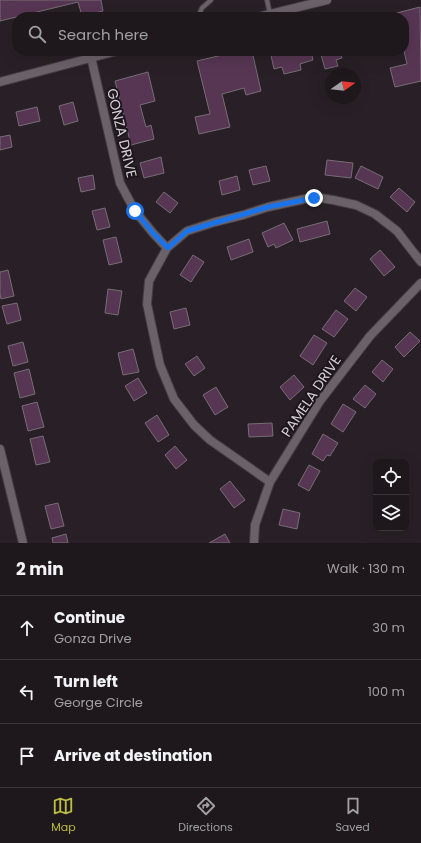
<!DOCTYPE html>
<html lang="en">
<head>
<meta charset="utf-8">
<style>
  :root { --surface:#1e181c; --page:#262125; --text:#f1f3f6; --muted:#a1a0a3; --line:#3c373b; --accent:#bcbf44 }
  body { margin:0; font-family:Poppins,sans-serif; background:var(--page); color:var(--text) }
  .controls { position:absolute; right:12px; bottom:12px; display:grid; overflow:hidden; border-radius:8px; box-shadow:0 4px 16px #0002 }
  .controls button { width:36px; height:36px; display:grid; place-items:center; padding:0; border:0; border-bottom:1px solid var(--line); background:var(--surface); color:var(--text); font:20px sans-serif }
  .compass { position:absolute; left:325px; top:68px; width:36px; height:36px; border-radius:50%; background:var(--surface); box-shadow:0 4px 16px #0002; rotate:76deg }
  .stop { position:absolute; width:12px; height:12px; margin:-9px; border:3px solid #1a73e8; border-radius:50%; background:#fff }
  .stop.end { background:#1a73e8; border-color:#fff; box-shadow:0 1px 4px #0008 }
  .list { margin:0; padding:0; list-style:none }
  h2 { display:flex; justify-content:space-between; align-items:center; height:52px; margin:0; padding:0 16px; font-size:17px }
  h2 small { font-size:13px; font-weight:400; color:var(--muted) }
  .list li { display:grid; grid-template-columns:26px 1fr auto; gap:12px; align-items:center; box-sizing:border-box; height:64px; padding:0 16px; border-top:1px solid var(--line) }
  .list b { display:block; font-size:15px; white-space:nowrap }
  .list p { margin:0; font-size:13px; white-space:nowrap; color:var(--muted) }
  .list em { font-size:13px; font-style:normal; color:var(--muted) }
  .icon { flex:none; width:22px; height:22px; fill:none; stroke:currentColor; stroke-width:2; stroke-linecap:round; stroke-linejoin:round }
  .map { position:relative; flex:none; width:421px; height:543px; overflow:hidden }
  .search { position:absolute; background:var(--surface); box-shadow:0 4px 16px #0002; left:12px; right:12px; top:12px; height:44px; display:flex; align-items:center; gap:10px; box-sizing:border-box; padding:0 14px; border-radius:16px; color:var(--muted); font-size:15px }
  .sheet { height:244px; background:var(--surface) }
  nav { display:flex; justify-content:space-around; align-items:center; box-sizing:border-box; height:56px; border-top:1px solid var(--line); background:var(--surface); font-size:11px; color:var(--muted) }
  nav a { display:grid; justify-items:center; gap:2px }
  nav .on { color:var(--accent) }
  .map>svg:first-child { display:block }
</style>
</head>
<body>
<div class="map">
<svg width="421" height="543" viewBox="0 0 421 543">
  <rect width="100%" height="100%" fill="#282026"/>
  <!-- building -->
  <path fill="#573653" stroke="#776d75" d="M0 0H101L103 11 82 16 78 2 0 21Z
    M420 7 421 81 395 87 390 68 407 64 404 51V17L385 16Z
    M239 51H252L261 91 246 95 244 88 222 94 230 127 199 134 195 117 210 114 197 61Z
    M270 51H311L313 60 300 64 301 70 284 74 282 67 274 69Z
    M320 51H340L342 58 336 60 338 66 325 69Z
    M148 72 155 101 140 105 146 127 151 125 154 139 131 145 115 81Z
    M73 102 78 121 64 125 59 106Z
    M37 107 40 121 19 126 16 112Z
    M10 135 12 147 0 150V137Z
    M161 157 164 173 144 178 140 163Z
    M327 160 353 163 351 178 325 175Z
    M266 166 270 181 253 185 249 170Z
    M361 166 383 177 378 189 355 178Z
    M93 175 95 189 81 192 78 178Z
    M237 176 240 190 222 195 219 181Z
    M399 188 415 202 407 212 390 197Z
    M164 192 178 203 170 213 156 202Z
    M105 208 110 227 97 230 92 211Z
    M327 221 330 234 300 242 297 229Z
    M284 223 293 240 276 248 274 244 268 247 262 233Z
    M116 237 122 262 109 265 103 240Z
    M249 239 253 252 231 260 227 247Z
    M380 250 395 267 384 276 370 259Z
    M193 255 204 262 191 282 180 275Z
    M8 270 14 296 1 299 0 294V272Z
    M355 288 367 297 356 311 344 301Z
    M108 289 122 291 118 315 105 313Z
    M17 303 21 320 7 324 2 306Z
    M186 308 190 325 174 329 170 312Z
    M336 310 348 319 334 337 322 329Z
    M410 332 420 341 404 357 395 347Z
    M314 335 327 343 313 365 300 356Z
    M23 342 28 362 13 366 8 346Z
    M133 349 139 372 123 375 118 353Z
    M197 356 205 368 194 376 185 364Z
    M382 360 393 369 383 382 372 372Z
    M29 369 35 394 20 398 14 373Z
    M294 375 304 387 290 400 280 387Z
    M138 378 147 393 134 401 125 386Z
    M365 385 376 394 365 408 353 399Z
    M216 387 228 407 215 415 203 395Z
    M37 402 44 427 28 431 22 406Z
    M343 404 356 412 343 432 331 424Z
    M157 415 169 435 158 442 145 423Z
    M272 423 273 436 249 437 248 424Z
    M323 434 338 443 330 456 327 455 323 461 312 454Z
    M43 436 50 462 36 465 30 439Z
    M175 446 187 460 176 469 165 455Z
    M309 465 320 471 309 491 298 485Z
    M230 481 245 500 234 508 220 489Z
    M58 503 64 526 51 529 45 506Z
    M283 509 300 513 297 529 279 525Z
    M66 534 68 543H53L52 538Z
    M225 534 230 543H209L218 538Z"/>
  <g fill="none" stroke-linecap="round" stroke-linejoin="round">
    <!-- lane casing -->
    <g stroke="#433d42" stroke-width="6">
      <path id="lane" d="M267 0 270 14
        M198 17 202 8 211 0"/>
    </g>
    <!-- street casing -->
    <g stroke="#433d42" stroke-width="10">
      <path id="street" d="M258 17 327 0
        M91 57 120 183 135 211 153 233 167 248
        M0 82 117 51
        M0 449 23 543
        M270 482 210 440 194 425 174 399 160 365 147 304 149 281 167 248 187 231 215 222 243 215 268 207 314 197 333 200 356 205 375 214 397 231 421 262
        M254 543 255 525 270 482 320 401 370 336 421 283"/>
    </g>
    <!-- lane -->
    <use href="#lane" stroke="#6b6169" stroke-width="4"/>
    <!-- street -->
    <use href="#street" stroke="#6b6169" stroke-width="8"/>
  </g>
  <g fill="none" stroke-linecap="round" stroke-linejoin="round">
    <!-- route -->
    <path stroke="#1a73e8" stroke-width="5" d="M135 211 153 233 168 248 187 231 268 207 314 198"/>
  </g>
  <g text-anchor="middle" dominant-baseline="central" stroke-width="4" stroke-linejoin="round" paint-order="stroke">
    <!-- street labels -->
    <g font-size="14" fill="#d6d1d5" stroke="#1e161d">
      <text transform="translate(122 133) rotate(77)">GONZA DRIVE</text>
      <text transform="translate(311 396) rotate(-56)">PAMELA DRIVE</text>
    </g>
  </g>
</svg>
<div class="controls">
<button><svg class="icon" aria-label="locate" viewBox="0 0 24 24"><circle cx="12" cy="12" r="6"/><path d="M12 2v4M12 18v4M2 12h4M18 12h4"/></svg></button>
<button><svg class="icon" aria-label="layers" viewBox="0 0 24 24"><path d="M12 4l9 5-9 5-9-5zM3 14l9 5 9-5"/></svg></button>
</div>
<svg class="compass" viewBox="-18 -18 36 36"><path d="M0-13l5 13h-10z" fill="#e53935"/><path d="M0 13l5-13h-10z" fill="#a1a0a3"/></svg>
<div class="stop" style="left:135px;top:211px"></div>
<div class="stop end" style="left:314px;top:198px"></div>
<div class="search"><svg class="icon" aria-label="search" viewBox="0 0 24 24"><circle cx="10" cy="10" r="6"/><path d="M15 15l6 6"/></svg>Search here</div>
</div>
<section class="sheet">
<h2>2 min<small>Walk · 130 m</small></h2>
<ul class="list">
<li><svg class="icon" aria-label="ahead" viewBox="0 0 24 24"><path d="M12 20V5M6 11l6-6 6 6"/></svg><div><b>Continue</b><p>Gonza Drive</p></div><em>30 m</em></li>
<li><svg class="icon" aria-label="left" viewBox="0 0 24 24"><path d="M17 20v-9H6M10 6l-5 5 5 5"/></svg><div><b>Turn left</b><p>George Circle</p></div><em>100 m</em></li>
<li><svg class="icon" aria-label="arrive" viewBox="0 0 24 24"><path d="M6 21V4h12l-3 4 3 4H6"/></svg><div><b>Arrive at destination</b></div></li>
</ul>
</section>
<nav>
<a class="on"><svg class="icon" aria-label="map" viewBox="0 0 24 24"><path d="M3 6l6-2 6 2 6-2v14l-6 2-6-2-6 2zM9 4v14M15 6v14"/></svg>Map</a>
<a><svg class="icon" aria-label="directions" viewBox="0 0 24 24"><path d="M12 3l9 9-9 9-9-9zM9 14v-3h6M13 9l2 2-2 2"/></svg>Directions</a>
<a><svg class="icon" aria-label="saved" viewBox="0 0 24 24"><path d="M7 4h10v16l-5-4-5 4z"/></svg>Saved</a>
</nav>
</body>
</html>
